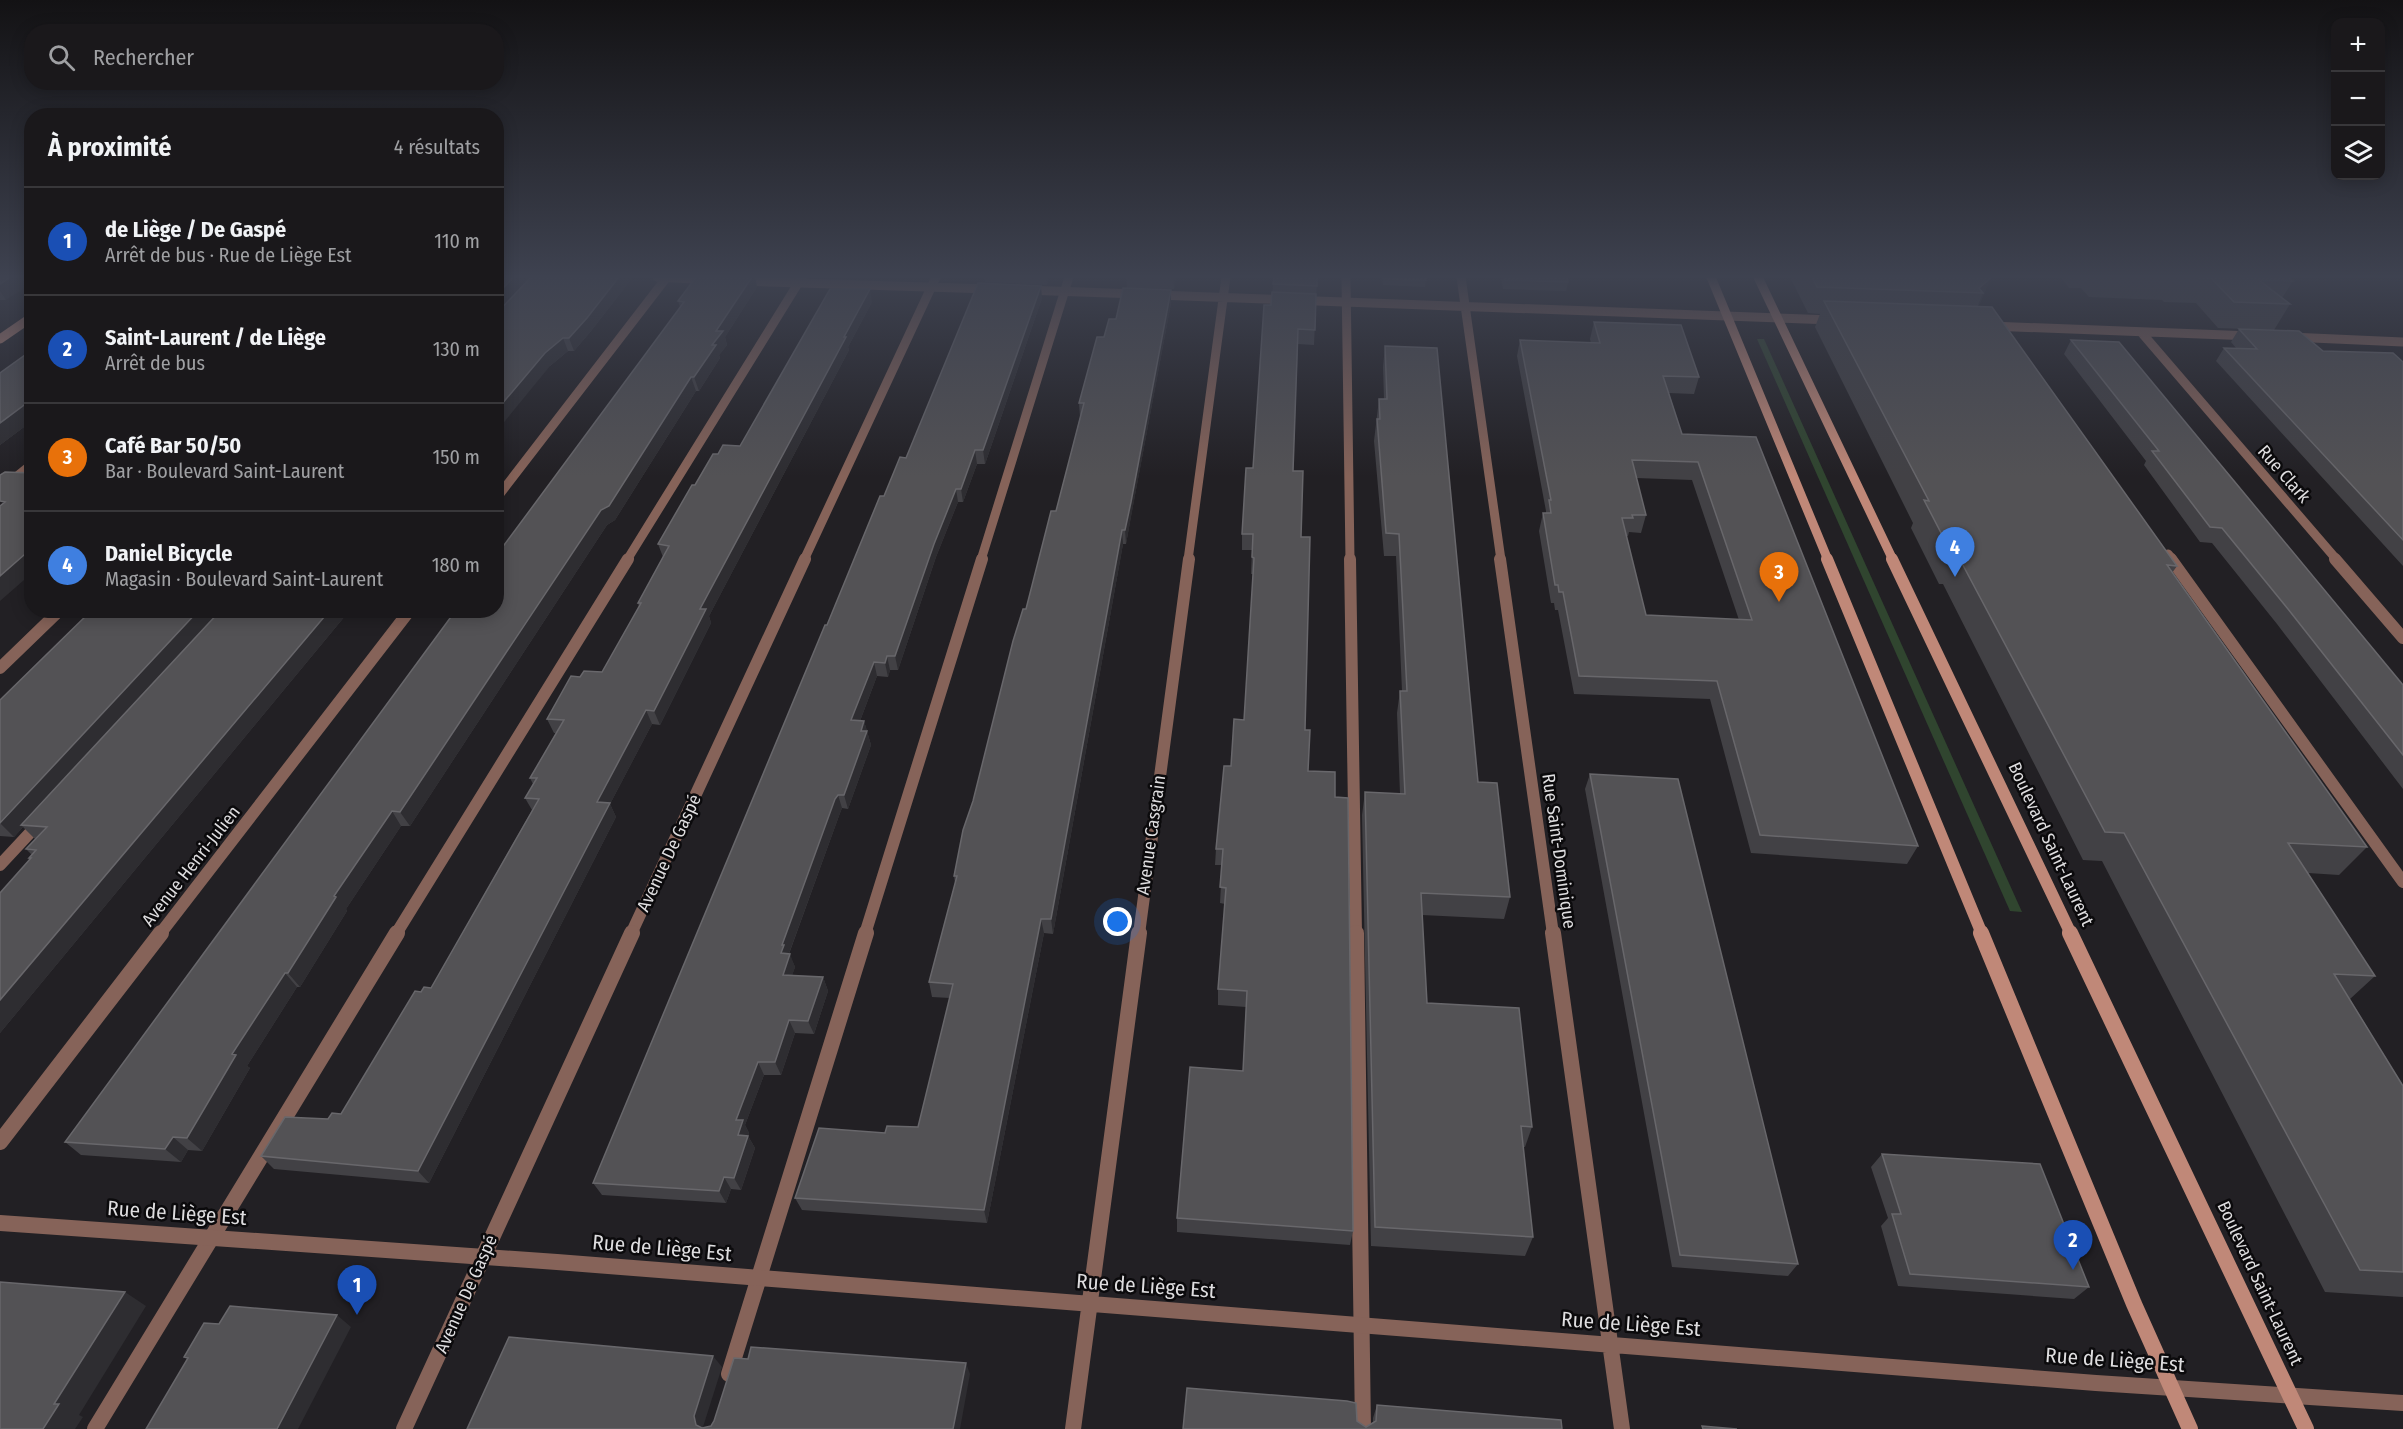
<!DOCTYPE html>
<html lang="fr">
<head>
<meta charset="utf-8">
<style>
  :root { --surface:#1a181b; --page:#232124; --text:#f1f3f6; --muted:#9fa0a3; --line:#38373a; --accent:#f790cd }
  body { margin:0; font-family:"Fira Sans Condensed",sans-serif; background:var(--page); color:var(--text) }
  .controls { position:absolute; right:18px; top:18px; display:grid; overflow:hidden; border-radius:12px; box-shadow:0 3px 15px #0003 }
  .controls button { width:54px; height:54px; display:grid; place-items:center; padding:0; border:0; border-bottom:2px solid var(--line); background:var(--surface); color:var(--text); font:30px sans-serif }
  .you { position:absolute; left:1118px; top:922px; width:21px; height:21px; margin:-15px; border:4px solid #fff; border-radius:50%; background:#1a73e8; box-shadow:0 0 0 9px #1a73e833 }
  .badge { display:grid; place-items:center; width:39px; height:39px; border-radius:50%; background:var(--accent); color:#fff; font-size:20px; font-weight:700 }
  .pin { position:absolute; translate:-50% -50px; filter:drop-shadow(0 2px 3px #0008) }
  .pin::after { content:''; position:absolute; top:32px; width:21px; height:18px; background:inherit; clip-path:polygon(0 0,100% 0,50% 100%) }
  .list { margin:0; padding:0; list-style:none }
  h2 { display:flex; justify-content:space-between; align-items:center; height:78px; margin:0; padding:0 24px; font-size:26px }
  h2 small { font-size:20px; font-weight:400; color:var(--muted) }
  .list li { display:grid; grid-template-columns:39px 1fr auto; gap:18px; align-items:center; box-sizing:border-box; height:108px; padding:0 24px; border-top:2px solid var(--line) }
  .list b { display:block; font-size:22px; white-space:nowrap }
  .list p { margin:0; font-size:20px; white-space:nowrap; color:var(--muted) }
  .list em { font-size:20px; font-style:normal; color:var(--muted) }
  .icon { flex:none; width:33px; height:33px; fill:none; stroke:currentColor; stroke-width:2; stroke-linecap:round; stroke-linejoin:round }
  .map { position:relative; flex:none; width:2403px; height:1429px; overflow:hidden }
  .search { position:absolute; background:var(--surface); box-shadow:0 3px 15px #0003; left:24px; top:24px; width:480px; height:66px; display:flex; align-items:center; gap:15px; box-sizing:border-box; padding:0 21px; border-radius:24px; color:var(--muted); font-size:22px }
  .panel { position:absolute; background:var(--surface); box-shadow:0 3px 15px #0003; left:24px; top:108px; width:480px; height:510px; border-radius:24px }
  .map>svg:first-child { display:block }
</style>
</head>
<body>
<div class="map">
<svg width="2403" height="1429" viewBox="0 0 2403 1429">
  <rect width="100%" height="100%" fill="#222024"/>
  <!-- green -->
  <path fill="#30452f" d="M1757 339H1764L2022 912 2010 911Z"/>
  <g fill="none" stroke-linecap="round" stroke-linejoin="round">
    <!-- lane-far2 -->
    <path stroke="#866359" stroke-width="9" d="M1346 277 1350 560
      M0 490 32 464
      M2168 554 2173 560
      M627 560 802 277
      M981 560 1069 277"/>
    <!-- lane-far1 -->
    <path stroke="#866359" stroke-width="12" d="M1350 559 1356 934
      M2171 559 2403 882
      M0 865 40 822
      M396 934 628 559
      M865 934 982 559"/>
    <!-- lane -->
    <path stroke="#866359" stroke-width="16" d="M1356 933 1363 1429
      M729 1374 866 933
      M95 1429 397 933"/>
    <!-- street-far2 -->
    <path stroke="#866359" stroke-width="9" d="M657 277 711 280
      M1461 277 1501 560
      M740 281 990 289
      M1025 290 1137 294
      M1157 295 1832 320
      M1990 326 2252 336
      M2141 332 2337 560
      M2290 337 2403 342
      M496 499 667 277
      M804 560 936 277
      M1188 560 1226 277"/>
    <!-- street-far1 -->
    <path stroke="#866359" stroke-width="12" d="M1500 559 1553 934
      M2335 559 2403 638
      M0 668 60 610
      M160 934 410 610
      M631 934 805 559
      M1139 934 1189 559"/>
    <!-- street -->
    <path stroke="#866359" stroke-width="16" d="M1553 933 1622 1429
      M0 1142 161 933
      M0 1223 557 1262 2096 1383 2403 1403
      M404 1429 632 933
      M1073 1429 1139 933"/>
    <!-- secondary-far2 -->
    <path stroke="#c08878" stroke-width="9" d="M1711 277 1828 560
      M1758 277 1893 560
      M0 339 32 317"/>
    <!-- secondary-far1 -->
    <path stroke="#c08878" stroke-width="12" d="M1827 559 1982 934
      M1892 559 2071 934"/>
    <!-- secondary -->
    <path stroke="#c08878" stroke-width="16" d="M1981 933 2134 1304 2190 1429
      M2070 933 2306 1429"/>
  </g>
  <!-- wall -->
  <path fill="#424145" fill-rule="evenodd" d="M0 277 6 300H0Z
    M531 277H633L591 331 574 351H568L550 366Z
    M696 277H755L757 287 725 337 727 345 719 355 720 358 699 391H696L615 520 607 525 410 826H401L346 909 347 911 300 987H297L247 1066 250 1068 202 1151 188 1150 181 1162 81 1155 65 1142 680 307 678 301Z
    M984 277H1049L1047 285 985 282Z
    M1126 277H1176L1174 289 1127 288Z
    M1274 277H1317L1314 345 1298 344 1293 471 1301 537 1305 730 1308 771 1335 797 1353 1231 1350 1245 1177 1232V1218L1243 1071 1246 1007 1218 1005V989L1225 904 1220 903 1222 865H1215L1216 849 1231 766 1244 720 1253 574H1251L1252 550H1242V534L1253 468Z
    M1382 277H1426L1425 287 1383 285Z
    M1501 277H1567L1568 282 1566 291 1503 289Z
    M1790 277H1991L1980 303 1977 307 2177 566 2172 573 2367 847 2339 875 2308 873 2375 976 2350 999 2403 1086V1297L2325 1292 2102 861 2083 860 1943 584H1939L1911 528 1913 523 1815 327 1820 314 1808 313Z
    M2061 277H2289L2293 281 2282 298 2290 304 2274 330 2218 328 2196 303 2164 302 2162 300 2089 297 2081 288H2069Z
    M1042 298 985 464H977L963 502H958L936 557 898 670H890L888 677 877 676 860 721H864L871 745 848 809 842 808 840 813 789 954 795 967 792 975 823 977 828 991 814 1034 795 1033 781 1075H764L745 1125 749 1133 748 1136 755 1148 741 1190 731 1189 726 1203 602 1195 593 1183 827 625 884 496 906 458Z
    M872 302 848 347 849 350 709 616 711 623 660 725 652 724 610 804 616 817 429 1183 274 1169 261 1156 328 1119 341 1114 421 992 431 988 532 810 525 798 533 784 530 778 556 733H554L547 719 580 677 602 672 639 607 638 603 663 557 658 544 695 485 718 454 740 446Z
    M1171 303 1131 516 1126 544H1123L1053 934 1044 933 987 1223 802 1210 795 1198 885 1133 918 1127 950 998 932 997 929 982 955 883 954 876 973 801 1026 609 1056 511 1080 417 1079 403 1104 337 1116 319Z
    M1594 322 1699 377 1694 394 1669 393 1682 434 1918 846 1907 864 1751 853 1710 699 1574 694 1558 610H1555L1554 603H1551L1539 531 1543 513H1546V511L1517 356 1520 340 1591 343 1590 339ZM1636 478 1692 480 1739 620 1646 615 1626 536H1628L1629 532 1641 533 1646 515Z
    M2239 329 2323 351 2403 362V566L2216 361 2224 348H2236L2231 342Z
    M2071 340 2403 685V789L2277 624 2212 543 2200 542 2144 465 2146 461 2064 354Z
    M1385 346 1478 782 1510 897 1504 919 1422 915 1427 1003 1532 1127 1525 1147H1523L1533 1237 1525 1256 1371 1246 1362 815 1365 792 1400 794 1397 713 1400 691H1402L1396 556H1384L1374 441 1379 399H1384L1383 367Z
    M32 350V421L0 445V373Z
    M350 610 0 1033V893L30 859 29 858 32 855 26 849 35 839 23 827 14 837 0 836V700Z
    M1590 774 1798 1264 1788 1276 1672 1267 1585 789Z
    M1882 1154 2089 1287 2074 1299 1898 1286 1881 1226 1888 1218 1871 1167Z
    M1377 1405 1562 1429H1183L1357 1421 1366 1427 1373 1423V1418Z"/>
  <!-- shaded-wall -->
  <path fill="#2e2d31" d="M10 277H32V283L6 300 0 291V284Z
    M514 277H531L496 313V295Z
    M619 277H633L591 331 574 351 569 338Z
    M752 277H755L757 287 725 337 727 345 719 355 720 358 699 391 694 377 712 345 716 331Z
    M1046 277H1049L1047 285Z
    M1173 277H1176L1174 289Z
    M1991 278 1980 303 1978 305 1983 293 1979 288Z
    M1041 286 1042 298 985 464 983 450Z
    M870 289 872 302 848 347 849 350 709 616 711 623 660 725 654 711 700 609Z
    M1171 290V303L1126 544 1125 530Z
    M563 338 568 351 550 366 496 432V411L545 353Z
    M691 377 696 391 615 520 607 525 410 826 400 812 601 510Z
    M27 403 32 409V421L0 445V423Z
    M975 450 977 464 963 502 961 489Z
    M956 489 958 502 936 557 898 670 895 656 934 544Z
    M1122 530 1123 544 1053 934 1051 919Z
    M32 548V573L0 601V576Z
    M199 610H222L21 825 23 827 14 837 0 823Z
    M330 610H350L0 1033V1000Z
    M887 656 890 670 888 677 885 663Z
    M874 662 877 676 855 734 851 720Z
    M646 710 652 724 610 804 616 817 429 1183 418 1171 597 802Z
    M864 721 871 745 848 809 844 795 861 731Z
    M838 795 842 808 840 813 788 956 790 954 795 967 788 988 783 975 781 953 782 945 835 799Z
    M392 811 401 826 346 909 347 911 300 987 288 973 334 896Z
    M1041 919 1044 933 987 1223 984 1210Z
    M285 973 297 987 247 1066 250 1068 202 1151 187 1138 232 1054Z
    M823 977 828 991 814 1034 808 1021Z
    M789 1020 795 1033 781 1075 775 1062Z
    M758 1062 764 1075 745 1125 749 1133 744 1147 738 1135 736 1120Z
    M748 1136 755 1148 741 1190 734 1178Z
    M173 1137 188 1150 181 1162 165 1149Z
    M724 1177 731 1189 726 1203 719 1191Z
    M125 1292 146 1306 79 1415 83 1417 75 1429H43L54 1404Z
    M337 1315 351 1327 298 1429H277Z
    M713 1356 722 1367 703 1427 704 1429 696 1425 694 1416Z
    M966 1363 970 1374 960 1429H953Z"/>
  <!-- building -->
  <path fill="#535255" stroke="#68676b" stroke-width="1.5" fill-rule="evenodd" d="M0 277H10L0 284Z
    M496 277H514L496 295Z
    M531 277H619L587 318 569 338H563L545 353 496 411V314Z
    M696 277H752L716 331H723L712 345H716L694 377H691L609 506 601 510 400 812 392 811 334 896 336 897 288 973H285L232 1054 236 1055 187 1138 173 1137 165 1149 65 1142 456 610H496V556L684 302 678 301Z
    M1274 277H1317V286L1273 284Z
    M1383 277H1426V280L1383 279Z
    M1505 277H1567L1568 282 1505 280Z
    M1812 277H1991V278L1979 288 1983 293 1817 287Z
    M2194 277H2289L2293 281 2259 280 2290 304 2234 302 2211 278Z
    M978 283 1041 286 983 450H975L961 489H956L934 544 895 656H887L885 663 874 662 851 720 864 721 861 731H867L844 795H838L835 799 782 945H784L781 953 790 954 783 975 823 977 808 1021 789 1020 775 1062H758L736 1120H743L738 1135 748 1136 734 1178 724 1177 719 1191 593 1183 825 625H827L880 496H884L900 457 906 458Z
    M1123 288 1171 290 1131 502 1125 530H1122L1051 919H1041L984 1210 795 1198 819 1128 885 1133 887 1126 918 1127 953 984 929 982 957 876H954L963 830 973 801 1013 641 1023 609H1026L1051 511H1056L1084 403H1079L1097 337H1104L1109 319H1116Z
    M830 289H870L844 337H846L700 609H706L654 711 646 710 597 802 610 803 418 1171 261 1156 285 1117 328 1119 332 1113 341 1114 415 991 421 992 424 987 431 988 539 799 525 798 537 778H530L564 720 547 719 571 676 580 677 584 671 602 672 641 603H638L669 546 658 544 692 485H695L713 454H718L723 445 740 446Z
    M1272 292 1316 294 1315 330 1298 329 1293 471H1303L1301 537H1310L1305 730H1310L1308 771 1335 772V797L1348 798 1353 1231 1177 1218 1190 1067 1243 1071 1247 991 1218 989 1226 888 1220 887 1223 849H1216L1224 766H1231L1234 719 1244 720 1254 558 1252 557 1253 534H1242L1246 468H1253L1264 305H1271Z
    M1824 301 1992 307 2177 566 2167 565 2367 847 2288 843 2375 976 2334 974 2403 1086V1272L2360 1270 2124 833 2105 832 1958 556H1953L1924 500 1929 501Z
    M1594 322 1681 325 1699 377 1663 376 1682 434 1756 437 1918 846 1760 835 1717 681 1579 676 1563 592H1559L1558 585H1555L1543 513H1551L1549 500H1551L1520 340 1600 343ZM1632 460 1698 462 1752 620 1646 615 1622 518H1633L1632 515H1646Z
    M2239 329 2299 331 2323 351 2393 353 2403 362V540L2224 348 2257 349Z
    M2071 340 2119 342 2403 685V755L2288 609 2222 528 2210 527 2152 451H2159Z
    M1385 346 1437 348 1478 782 1497 783 1510 897 1421 893 1427 1003 1519 1008 1532 1127 1521 1126 1533 1237 1375 1227 1365 792 1405 794 1400 691H1407L1399 534 1386 533 1377 419H1380L1379 399H1387Z
    M32 350V403H27L0 423V373Z
    M5 472 32 473V548L0 576V506L5 502 0 501V475Z
    M92 610H199L0 823V700Z
    M221 610H330L0 1000V893L31 858H29L36 850 26 849 47 827 21 825Z
    M1590 774 1678 779 1798 1264 1680 1255Z
    M1882 1154 2040 1164 2089 1287 1910 1274 1892 1214H1901Z
    M0 1282 125 1292 54 1404H59L43 1429H0Z
    M230 1306 337 1315 277 1429H146L188 1358 184 1357 204 1323 219 1324Z
    M509 1337 713 1356 694 1416 696 1425 702 1428 711 1426 714 1421 734 1358 748 1359 751 1347 966 1363 953 1429H467Z
    M1187 1388 1347 1401 1356 1403 1357 1421 1366 1427 1376 1421 1377 1405 1561 1420 1562 1429H1183Z
    M1702 1426 1737 1429H1703Z"/>
  <!-- sky -->
  <linearGradient id="sky" x2="0" y2="1"><stop stop-color="#131214"/><stop offset="0.58" stop-color="#3e4250"/><stop offset="1" stop-color="#3e4250" stop-opacity="0"/></linearGradient>
  <rect width="2403" height="477" fill="url(#sky)"/>
  <g text-anchor="middle" dominant-baseline="central" stroke-width="5" stroke-linejoin="round" paint-order="stroke">
    <!-- street labels -->
    <g font-size="18" fill="#dedddf" stroke="#0b0a0c">
      <text transform="translate(2284 474) rotate(49)">Rue Clark</text>
      <text transform="translate(1151 835) rotate(-82)">Avenue Casgrain</text>
      <text transform="translate(2051 844) rotate(65)">Boulevard Saint-Laurent</text>
      <text transform="translate(1559 851) rotate(82)">Rue Saint-Dominique</text>
      <text transform="translate(669 853) rotate(-65)">Avenue De Gaspé</text>
      <text transform="translate(191 866) rotate(-52)">Avenue Henri-Julien</text>
      <text transform="translate(2260 1283) rotate(65)">Boulevard Saint-Laurent</text>
      <text transform="translate(466 1294) rotate(-66)">Avenue De Gaspé</text>
    </g>
    <!-- near-street labels -->
    <g font-size="21" fill="#dedddf" stroke="#0b0a0c">
      <text transform="translate(177 1213) rotate(4)">Rue de Liège Est</text>
      <text transform="translate(662 1248) rotate(5)">Rue de Liège Est</text>
      <text transform="translate(1146 1286) rotate(4)">Rue de Liège Est</text>
      <text transform="translate(1631 1324) rotate(4)">Rue de Liège Est</text>
      <text transform="translate(2115 1360) rotate(4)">Rue de Liège Est</text>
    </g>
  </g>
</svg>
<div class="controls">
<button>+</button>
<button>−</button>
<button><svg class="icon" aria-label="layers" viewBox="0 0 24 24"><path d="M12 4l9 5-9 5-9-5zM3 14l9 5 9-5"/></svg></button>
</div>
<div class="you"></div>
<div class="pin badge" style="left:357px;top:1315px;background:#1a4fb4">1</div>
<div class="pin badge" style="left:2073px;top:1270px;background:#1a4fb4">2</div>
<div class="pin badge" style="left:1779px;top:602px;background:#e8710a">3</div>
<div class="pin badge" style="left:1955px;top:577px;background:#3f7fe0">4</div>
<div class="search"><svg class="icon" aria-label="search" viewBox="0 0 24 24"><circle cx="10" cy="10" r="6"/><path d="M15 15l6 6"/></svg>Rechercher</div>
<section class="panel">
<h2>À proximité<small>4 résultats</small></h2>
<ul class="list">
<li><span class="badge" style="background:#1a4fb4">1</span><div><b>de Liège / De Gaspé</b><p>Arrêt de bus · Rue de Liège Est</p></div><em>110 m</em></li>
<li><span class="badge" style="background:#1a4fb4">2</span><div><b>Saint-Laurent / de Liège</b><p>Arrêt de bus</p></div><em>130 m</em></li>
<li><span class="badge" style="background:#e8710a">3</span><div><b>Café Bar 50/50</b><p>Bar · Boulevard Saint-Laurent</p></div><em>150 m</em></li>
<li><span class="badge" style="background:#3f7fe0">4</span><div><b>Daniel Bicycle</b><p>Magasin · Boulevard Saint-Laurent</p></div><em>180 m</em></li>
</ul>
</section>
</div>
</body>
</html>
